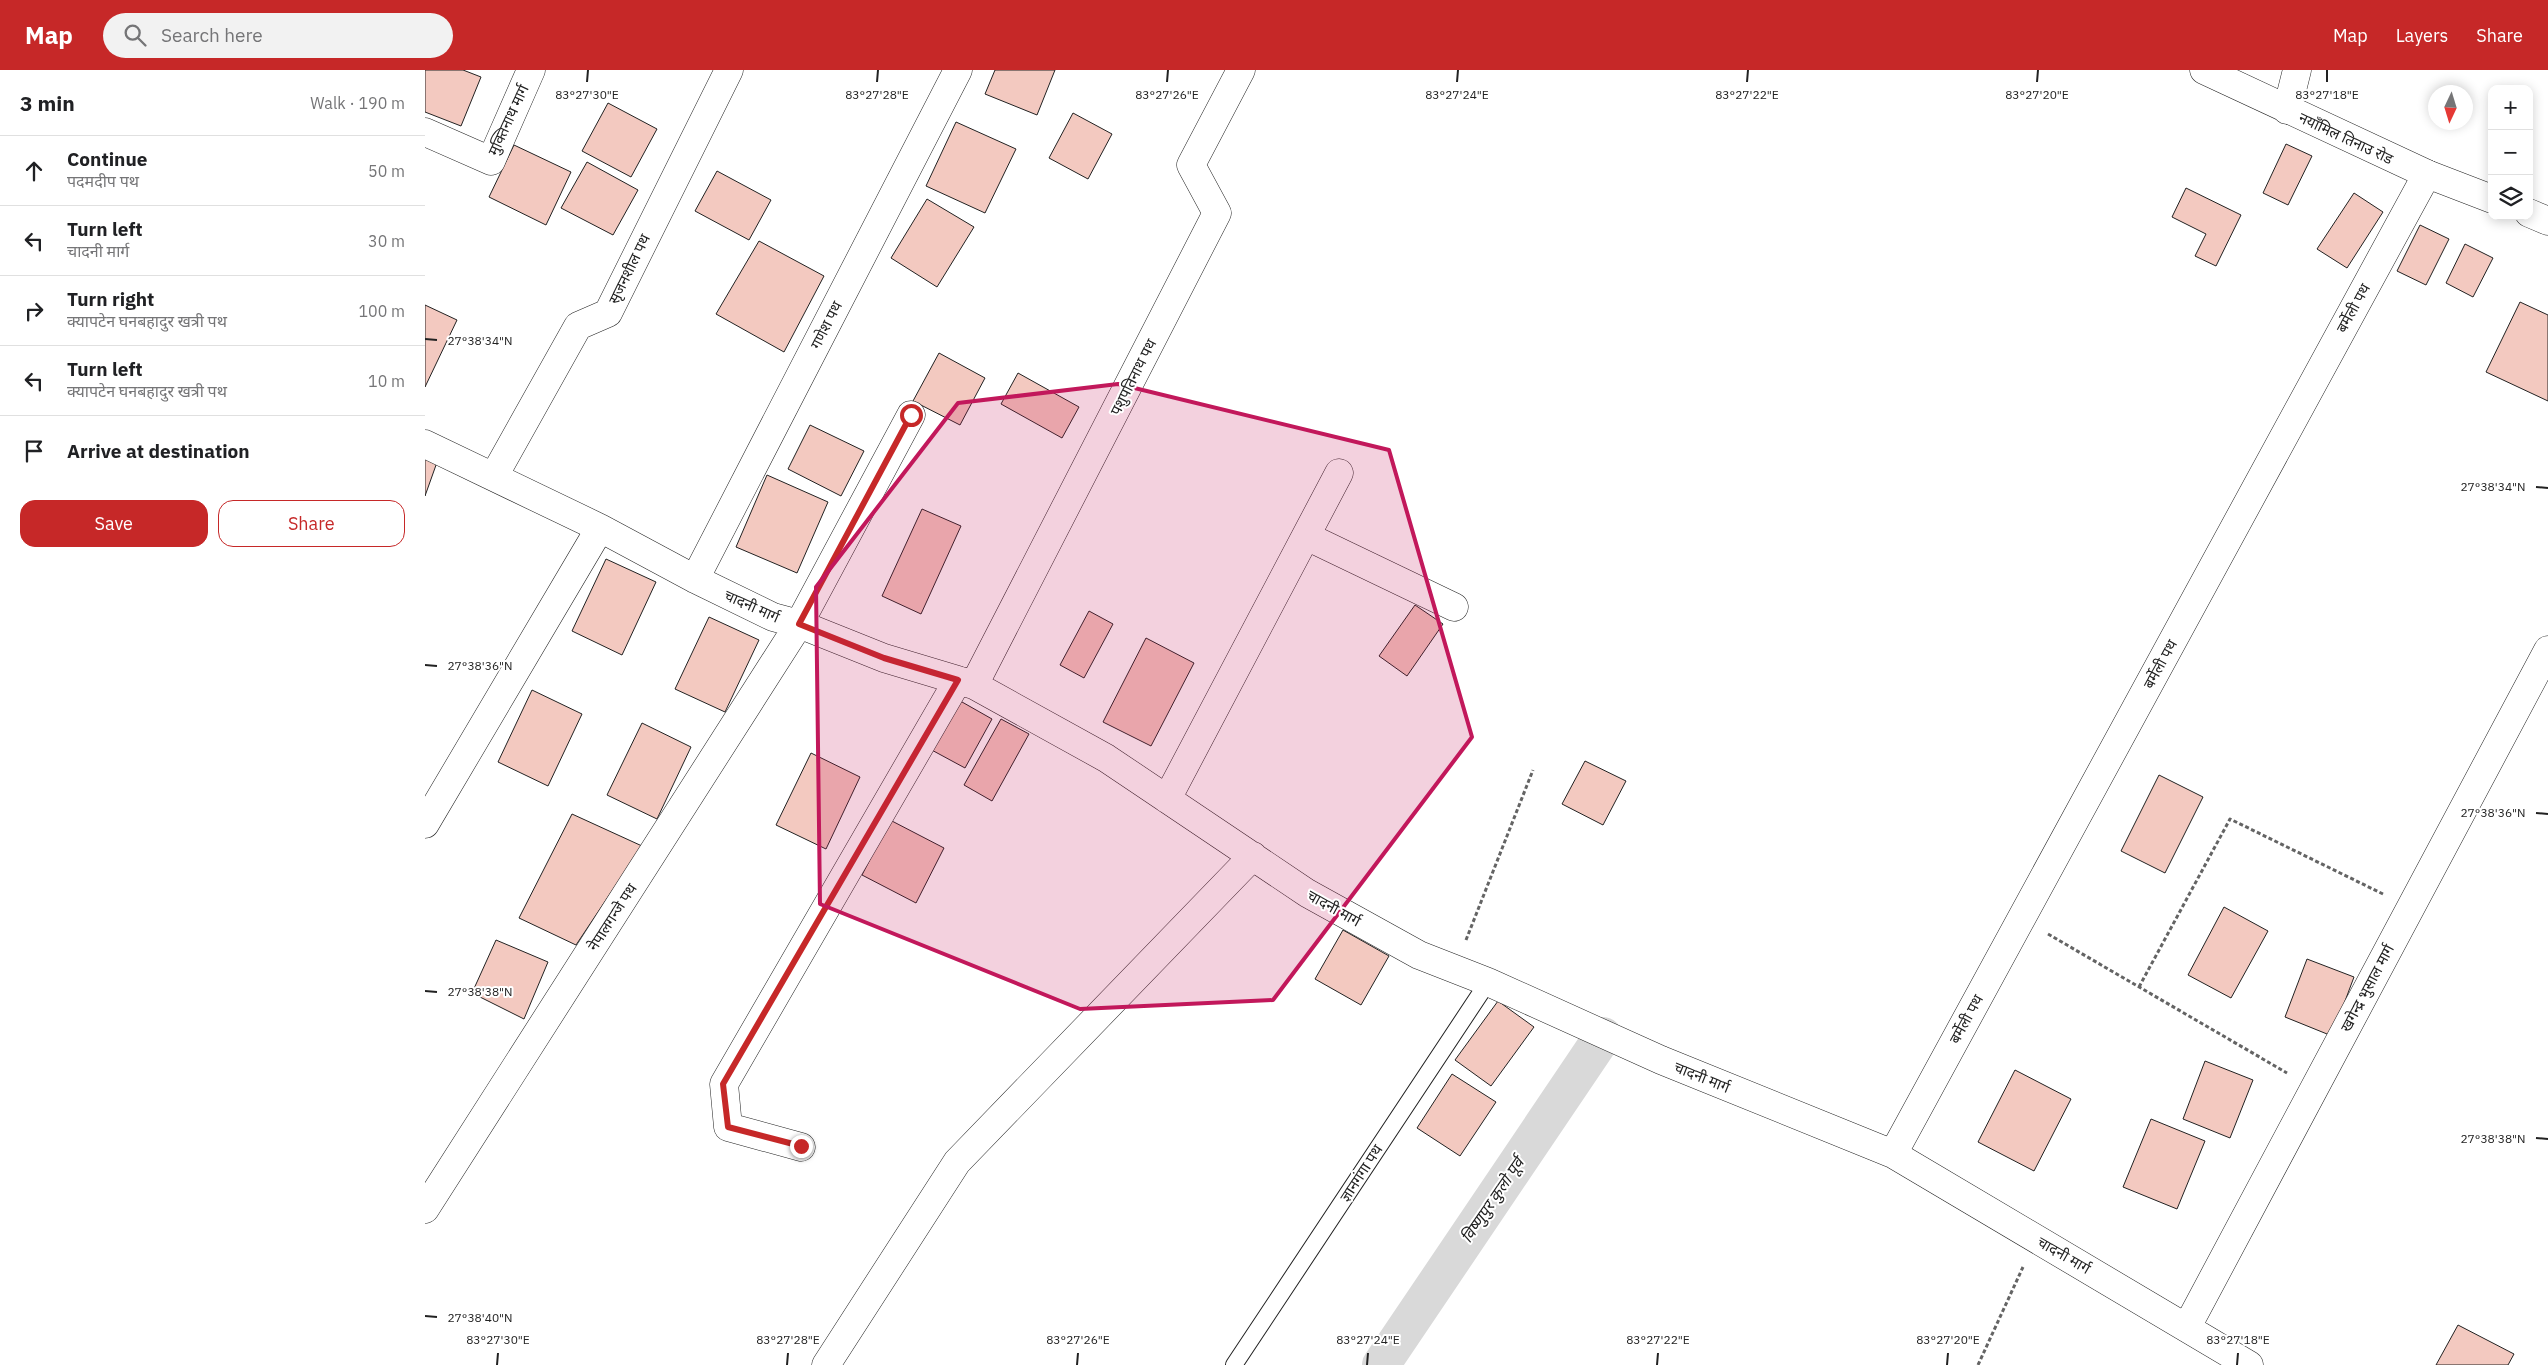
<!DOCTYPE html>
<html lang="en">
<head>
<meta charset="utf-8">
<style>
  :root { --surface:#fff; --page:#f2f2f2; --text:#202124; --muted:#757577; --line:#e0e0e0; --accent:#c62828 }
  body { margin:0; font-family:"IBM Plex Sans","Noto Sans Devanagari",sans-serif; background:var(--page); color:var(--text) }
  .controls { position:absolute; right:15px; top:15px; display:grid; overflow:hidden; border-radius:10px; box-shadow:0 2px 12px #0003 }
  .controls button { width:45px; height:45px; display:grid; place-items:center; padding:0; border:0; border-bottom:1px solid var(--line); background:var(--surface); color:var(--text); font:25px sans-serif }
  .compass { position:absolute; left:2003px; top:15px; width:45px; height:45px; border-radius:50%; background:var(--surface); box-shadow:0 2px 12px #0003; rotate:184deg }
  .stop { position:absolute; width:15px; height:15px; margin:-11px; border:4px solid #c62828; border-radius:50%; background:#fff }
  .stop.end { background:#c62828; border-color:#fff; box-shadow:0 1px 5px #0008 }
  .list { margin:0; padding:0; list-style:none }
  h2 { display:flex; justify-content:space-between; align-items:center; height:65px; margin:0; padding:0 20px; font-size:21px }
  h2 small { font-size:16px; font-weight:400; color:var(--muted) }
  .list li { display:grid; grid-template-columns:32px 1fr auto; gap:15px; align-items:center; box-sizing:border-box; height:70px; padding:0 20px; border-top:1px solid var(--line) }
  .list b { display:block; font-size:19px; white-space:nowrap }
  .list p { margin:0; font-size:16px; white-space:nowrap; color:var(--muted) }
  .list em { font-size:16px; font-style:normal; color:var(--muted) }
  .actions { display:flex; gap:10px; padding:15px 20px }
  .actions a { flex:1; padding:11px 0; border:1px solid var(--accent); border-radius:15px; text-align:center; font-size:18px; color:var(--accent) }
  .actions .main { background:var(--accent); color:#fff }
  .icon { flex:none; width:28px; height:28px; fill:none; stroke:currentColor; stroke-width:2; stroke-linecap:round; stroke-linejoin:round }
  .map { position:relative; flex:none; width:2123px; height:1295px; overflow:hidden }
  header { display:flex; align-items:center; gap:30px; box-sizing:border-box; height:70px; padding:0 25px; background:var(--accent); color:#fff }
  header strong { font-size:24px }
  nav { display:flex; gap:28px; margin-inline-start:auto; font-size:18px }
  .search { width:350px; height:45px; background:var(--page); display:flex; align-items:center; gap:12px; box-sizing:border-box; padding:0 18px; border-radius:28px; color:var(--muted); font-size:19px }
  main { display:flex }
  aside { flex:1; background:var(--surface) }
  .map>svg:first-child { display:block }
</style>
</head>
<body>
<header>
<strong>Map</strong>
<div class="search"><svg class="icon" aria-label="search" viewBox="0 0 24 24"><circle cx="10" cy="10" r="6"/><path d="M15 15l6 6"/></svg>Search here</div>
<nav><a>Map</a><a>Layers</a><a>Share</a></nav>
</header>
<main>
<aside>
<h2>3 min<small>Walk · 190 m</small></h2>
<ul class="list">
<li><svg class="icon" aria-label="ahead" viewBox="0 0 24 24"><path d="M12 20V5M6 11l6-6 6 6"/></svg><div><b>Continue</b><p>पदमदीप पथ</p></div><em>50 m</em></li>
<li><svg class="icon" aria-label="left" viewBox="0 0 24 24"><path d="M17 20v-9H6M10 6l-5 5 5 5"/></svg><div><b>Turn left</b><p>चादनी मार्ग</p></div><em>30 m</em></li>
<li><svg class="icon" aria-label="right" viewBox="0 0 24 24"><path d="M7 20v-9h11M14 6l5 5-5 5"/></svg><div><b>Turn right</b><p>क्यापटेन घनबहादुर खत्री पथ</p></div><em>100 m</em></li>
<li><svg class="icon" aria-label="left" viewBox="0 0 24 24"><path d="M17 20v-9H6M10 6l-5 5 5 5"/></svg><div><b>Turn left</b><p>क्यापटेन घनबहादुर खत्री पथ</p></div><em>10 m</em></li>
<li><svg class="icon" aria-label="arrive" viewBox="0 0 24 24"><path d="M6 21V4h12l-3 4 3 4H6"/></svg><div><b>Arrive at destination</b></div></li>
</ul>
<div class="actions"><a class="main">Save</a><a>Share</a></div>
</aside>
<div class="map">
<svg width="2123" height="1295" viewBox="0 0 2123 1295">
  <rect width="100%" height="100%" fill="#fff"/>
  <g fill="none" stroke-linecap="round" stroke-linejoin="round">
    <!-- canal -->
    <path stroke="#d9d9d9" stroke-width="38" d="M956 1295 1178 966"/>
  </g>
  <!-- building -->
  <path fill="#f3c9c0" stroke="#222" d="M0 0H38L56 7 36 56 0 42Z
    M570 0H630L612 45 560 24Z
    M183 33 232 59 206 107 157 81Z
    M648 43 687 64 663 109 624 88Z
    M531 52 591 79 560 143 501 116Z
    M1861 74 1887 86 1863 135 1838 123Z
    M89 75 146 102 121 155 64 127Z
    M162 92 213 120 188 165 136 138Z
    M292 101 346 130 324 170 270 141Z
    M1761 118 1816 145 1791 196 1770 186 1781 164 1747 147Z
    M1929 123 1958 142 1922 198 1892 179Z
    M502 129 549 157 512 217 466 188Z
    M1995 155 2024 169 2001 215 1972 201Z
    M334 171 399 206 359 282 291 244Z
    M2040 174 2068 188 2048 227 2021 213Z
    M2095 232 2123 245V331L2061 302Z
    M0 235 32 250 0 317Z
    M514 283 560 308 535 355 488 331Z
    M593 303 654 337 637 368 576 334Z
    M385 355 439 381 416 426 363 399Z
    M0 377 16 381 0 426Z
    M342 405 403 432 372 503 311 477Z
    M497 439 536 456 496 544 457 526Z
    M181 489 231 512 197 585 147 561Z
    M990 535 1018 554 982 606 954 586Z
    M664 541 688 554 659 608 635 595Z
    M284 547 334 570 300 642 250 619Z
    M721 568 769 593 726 676 678 652Z
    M107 620 157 644 123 716 73 692Z
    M530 628 567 649 540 698 503 678Z
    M576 649 604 664 567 731 539 715Z
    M217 653 266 677 232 749 182 725Z
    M386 683 435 707 401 779 351 755Z
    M1160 691 1201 711 1178 755 1137 734Z
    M1734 705 1778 727 1740 803 1696 781Z
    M147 744 217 776 151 875 94 848Z
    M465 750 519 778 491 833 437 805Z
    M1799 837 1843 861 1806 928 1763 905Z
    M918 860 964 886 936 935 890 909Z
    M71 870 123 892 99 949 47 923Z
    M1882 889 1929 907 1907 966 1860 947Z
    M1073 931 1109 957 1066 1016 1030 990Z
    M1780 991 1828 1010 1805 1068 1758 1049Z
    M1590 1000 1646 1029 1609 1101 1553 1072Z
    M1027 1004 1071 1032 1035 1086 992 1058Z
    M1726 1049 1780 1071 1752 1139 1698 1117Z
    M2033 1255 2089 1284 2083 1295H2011Z"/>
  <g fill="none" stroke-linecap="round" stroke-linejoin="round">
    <!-- service casing -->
    <g stroke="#222" stroke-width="18">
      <path id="service" d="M809 1295 1063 912"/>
    </g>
    <!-- minor casing -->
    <g stroke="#222" stroke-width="29">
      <path id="minor" d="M1862 40 1872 0
        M0 62 66 91 106 0
        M0 374 175 458 270 509 348 547 374 554 459 588 549 615 681 688 882 823 994 885 1063 912 1236 990 1468 1084 1824 1295
        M69 406 153 256 183 243 304 0
        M881 466 1029 537
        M270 509 533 0
        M549 615 792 143 766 95 816 0
        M742 729 914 403
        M0 754 175 458
        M376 1077 303 1057 299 1014 533 610
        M1468 1084 2002 104
        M0 1139 374 554 486 345
        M1762 1257 2123 580
        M401 1295 532 1092 828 786"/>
    </g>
    <!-- tertiary casing -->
    <g stroke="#222" stroke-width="29">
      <path id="tertiary" d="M1779 0 2002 104 2067 129
        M2104 143 2123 151"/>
    </g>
    <!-- path -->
    <path stroke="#646464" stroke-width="3" stroke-dasharray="4 2.5" stroke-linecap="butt" d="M1623 864 1862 1003
      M1041 870 1108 700
      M1714 917 1805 749 1958 824
      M1553 1295 1598 1197"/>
    <!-- service -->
    <use href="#service" stroke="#fff" stroke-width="16"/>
    <!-- minor -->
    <use href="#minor" stroke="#fff" stroke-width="28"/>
    <!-- tertiary -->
    <use href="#tertiary" stroke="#fff" stroke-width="28"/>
  </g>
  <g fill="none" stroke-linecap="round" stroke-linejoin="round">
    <!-- route -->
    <path stroke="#c62828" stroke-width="6" d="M376 1076 303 1057 298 1014 533 610 459 588 374 554 486 345"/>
  </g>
  <!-- marked area -->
  <path fill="#c2185b" fill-opacity="0.2" stroke="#c2185b" stroke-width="4" stroke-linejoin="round" d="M693 314 964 380 1047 667 848 930 655 939 395 834 391 517 533 333Z"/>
  <!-- ticks -->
  <path fill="none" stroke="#222" stroke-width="2" d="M162 12 163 0M452 12 453 0M742 12 743 0M1032 12 1033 0M1322 12 1323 0M1612 12 1613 0M1902 12V0M0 269 12 270M2111 417 2123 418M0 595 12 596M2111 743 2123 744M0 921 12 922M2111 1068 2123 1069M0 1246 12 1247M72 1295 73 1283M362 1295 363 1283M652 1295 653 1283M942 1295 943 1283M1232 1295 1233 1283M1522 1295 1523 1283M1812 1295 1813 1283"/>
  <g text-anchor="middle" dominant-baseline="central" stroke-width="4" stroke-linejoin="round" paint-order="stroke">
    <!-- street labels -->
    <g font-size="15" fill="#222" stroke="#fff">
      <text transform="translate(83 50) rotate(-65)">मुक्तिनाथ मार्ग</text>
      <text transform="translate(1921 68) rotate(25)">नयाँमिल तिनाउ रोड</text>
      <text transform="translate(204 199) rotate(-64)">सृजनशील पथ</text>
      <text transform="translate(1928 238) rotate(-61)">बर्मेली पथ</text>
      <text transform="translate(401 255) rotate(-63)">गणेश पथ</text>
      <text transform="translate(708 307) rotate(-63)">पशुपतिनाथ पथ</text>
      <text transform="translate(327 536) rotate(24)">चादनी मार्ग</text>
      <text transform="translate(1735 594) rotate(-61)">बर्मेली पथ</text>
      <text transform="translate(909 838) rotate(29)">चादनी मार्ग</text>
      <text transform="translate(187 847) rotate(-57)">नेपालगन्जे पथ</text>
      <text transform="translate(1942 918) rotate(-62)">खगेन्द्र भुसाल मार्ग</text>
      <text transform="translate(1541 949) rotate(-61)">बर्मेली पथ</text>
      <text transform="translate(1277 1007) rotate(22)">चादनी मार्ग</text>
      <text transform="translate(936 1103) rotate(-57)">ज्ञानगंगा पथ</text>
      <text transform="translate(1639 1185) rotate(30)">चादनी मार्ग</text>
    </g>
    <!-- water labels -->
    <g font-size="16" font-style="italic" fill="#222" stroke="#fff">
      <text transform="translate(1067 1130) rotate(-56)">विष्णुपुर कुलो पूर्व</text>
    </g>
  </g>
  <g font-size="12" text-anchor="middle" fill="#222" stroke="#fff" stroke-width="4" stroke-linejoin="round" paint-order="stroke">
    <text x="162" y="29">83°27'30"E</text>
    <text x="452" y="29">83°27'28"E</text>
    <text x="742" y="29">83°27'26"E</text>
    <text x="1032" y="29">83°27'24"E</text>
    <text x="1322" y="29">83°27'22"E</text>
    <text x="1612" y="29">83°27'20"E</text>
    <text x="1902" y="29">83°27'18"E</text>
    <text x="55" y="275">27°38'34"N</text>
    <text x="2068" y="421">27°38'34"N</text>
    <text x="55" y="600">27°38'36"N</text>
    <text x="2068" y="747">27°38'36"N</text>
    <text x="55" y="926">27°38'38"N</text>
    <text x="2068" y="1073">27°38'38"N</text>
    <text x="55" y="1252">27°38'40"N</text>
    <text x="73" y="1274">83°27'30"E</text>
    <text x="363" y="1274">83°27'28"E</text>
    <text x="653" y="1274">83°27'26"E</text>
    <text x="943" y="1274">83°27'24"E</text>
    <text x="1233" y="1274">83°27'22"E</text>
    <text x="1523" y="1274">83°27'20"E</text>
    <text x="1813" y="1274">83°27'18"E</text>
  </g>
</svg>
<div class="controls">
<button>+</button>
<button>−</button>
<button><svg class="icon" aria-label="layers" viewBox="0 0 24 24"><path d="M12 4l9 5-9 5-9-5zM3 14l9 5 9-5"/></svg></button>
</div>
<svg class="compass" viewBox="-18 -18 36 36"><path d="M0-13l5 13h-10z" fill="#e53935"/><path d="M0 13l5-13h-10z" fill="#757577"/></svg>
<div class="stop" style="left:486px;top:345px"></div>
<div class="stop end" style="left:376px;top:1076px"></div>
</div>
</main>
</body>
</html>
